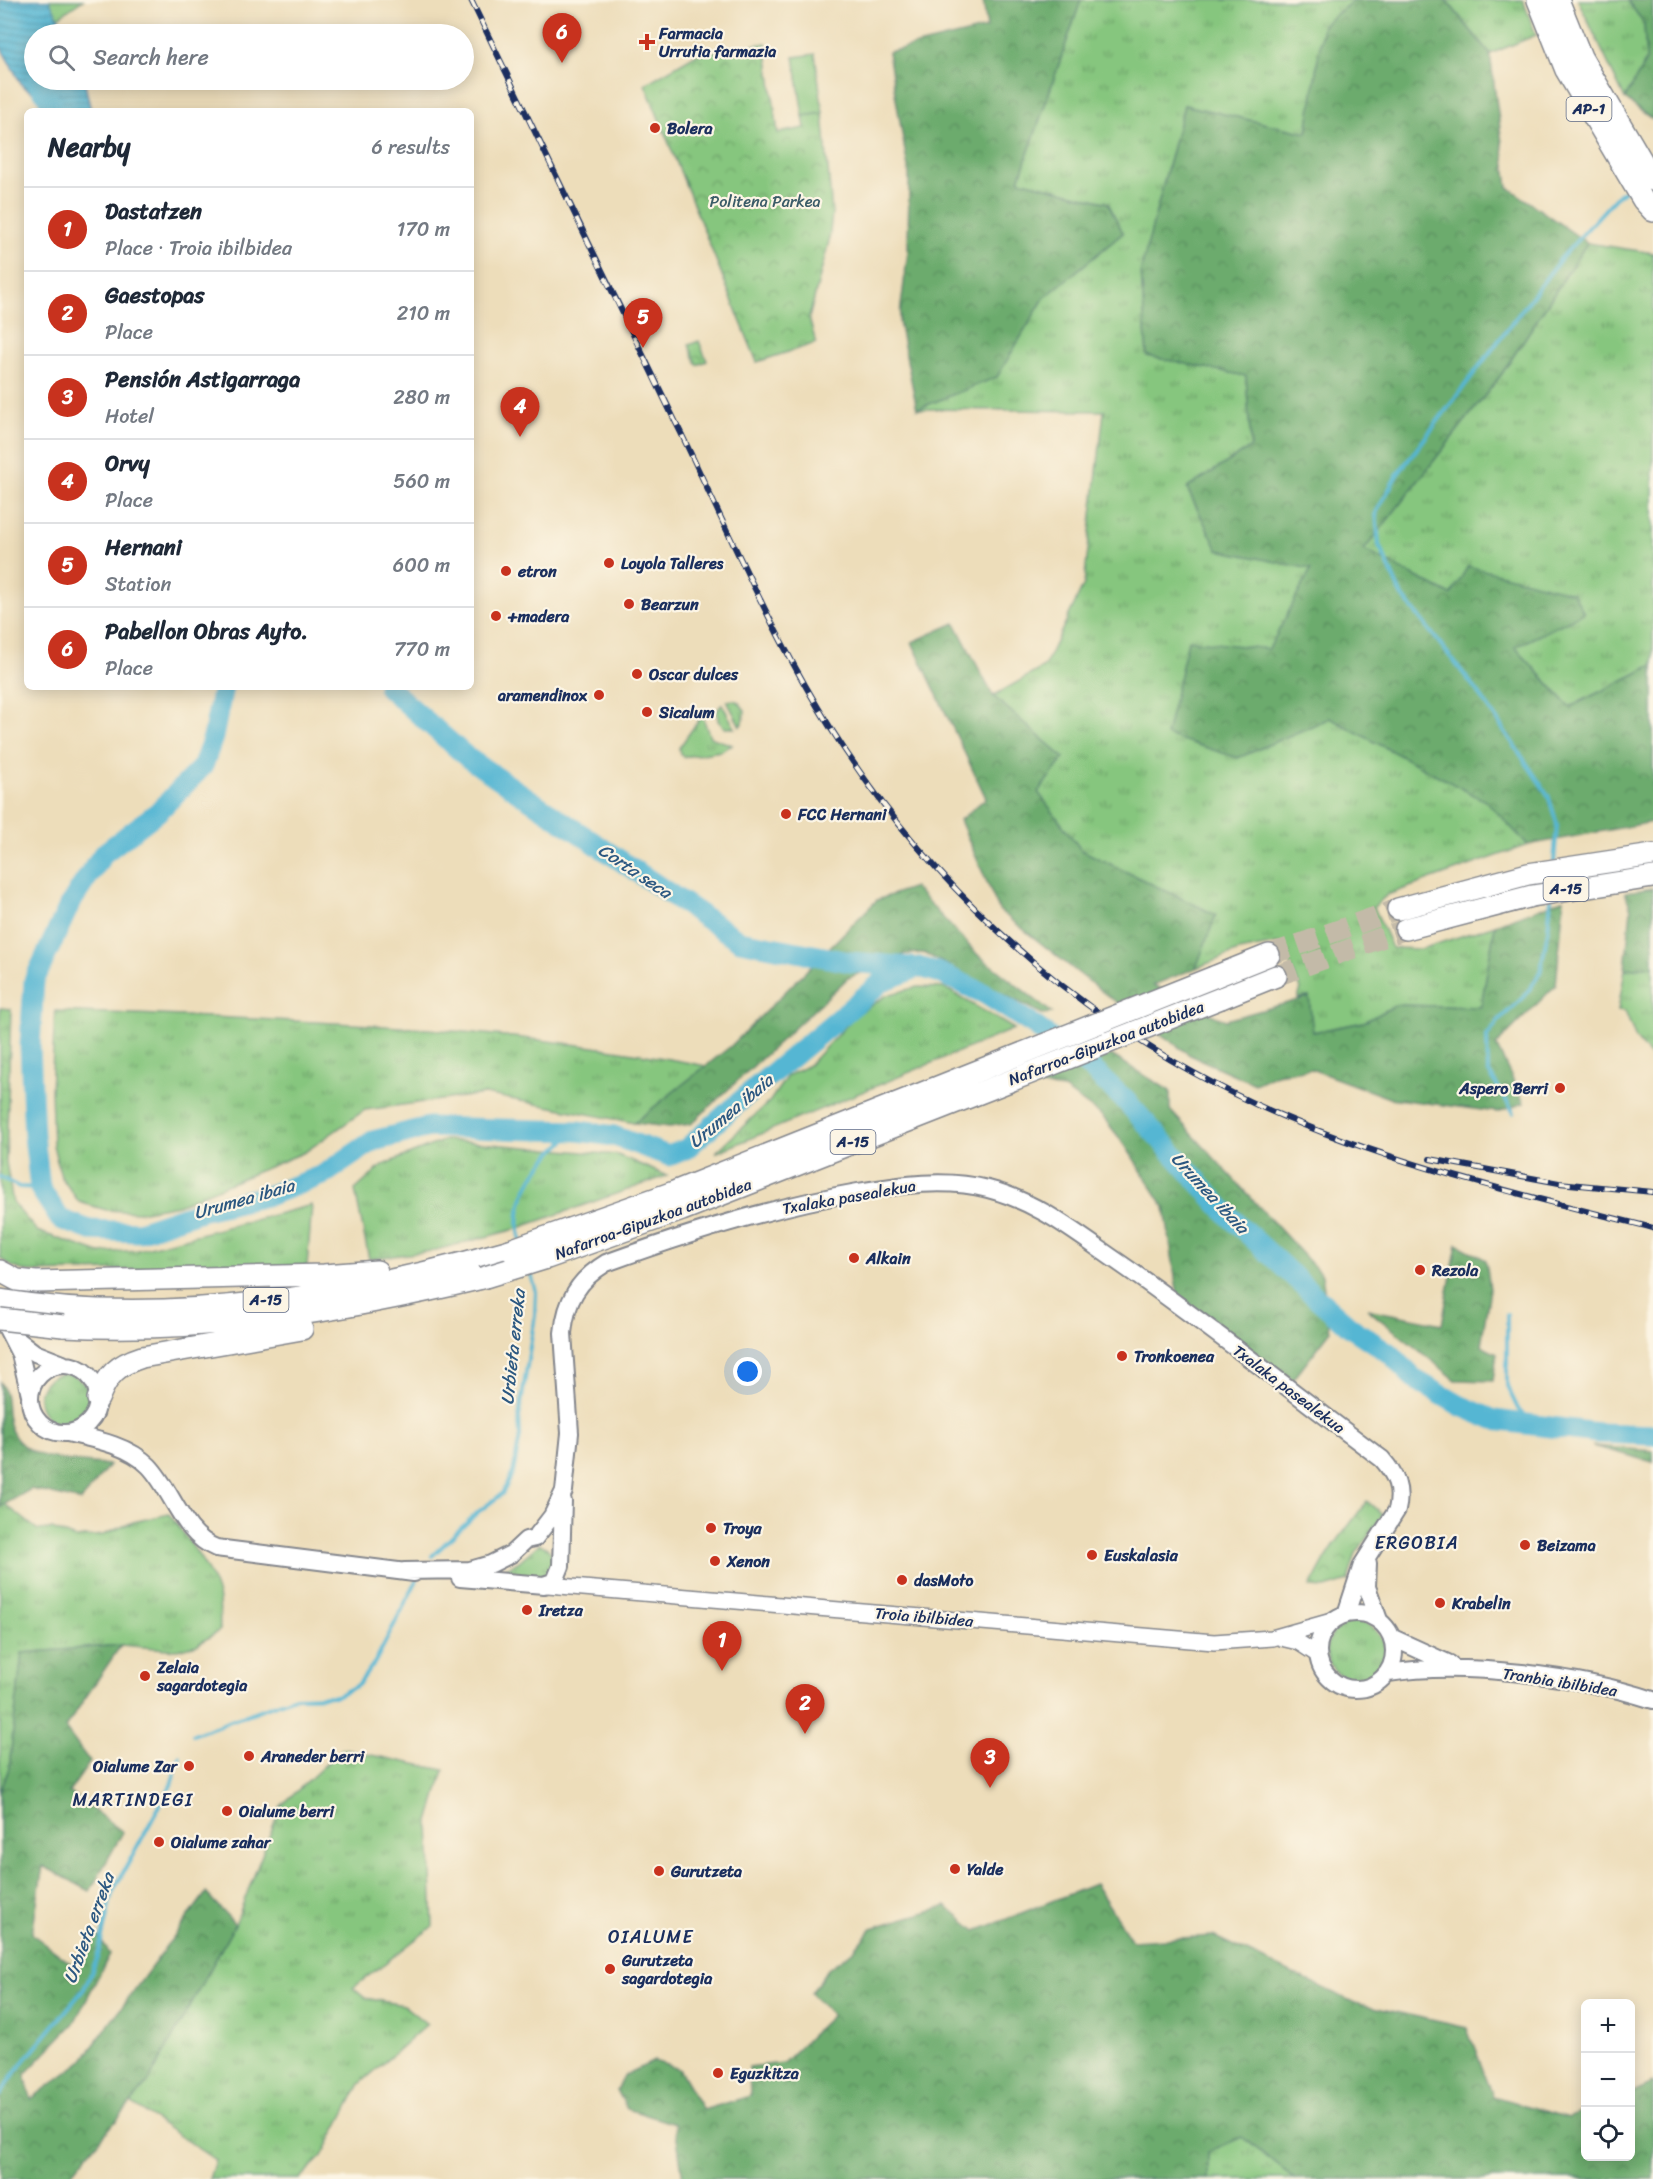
<!DOCTYPE html>
<html lang="en">
<head>
<meta charset="utf-8">
<style>
  :root { --surface:#fff; --page:#f2f2f3; --text:#1f2937; --muted:#747a83; --line:#e0e1e3; --accent:#c8321e }
  body { margin:0; font-family:Sriracha,sans-serif; background:var(--page); color:var(--text) }
  .controls { position:absolute; right:18px; bottom:18px; display:grid; overflow:hidden; border-radius:9px; box-shadow:0 3px 15px #0003 }
  .controls button { width:54px; height:54px; display:grid; place-items:center; padding:0; border:0; border-bottom:2px solid var(--line); background:var(--surface); color:var(--text); font:30px sans-serif }
  .you { position:absolute; left:748px; top:1372px; width:21px; height:21px; margin:-15px; border:4px solid #fff; border-radius:50%; background:#1a73e8; box-shadow:0 0 0 9px #1a73e833 }
  .badge { display:grid; place-items:center; width:39px; height:39px; border-radius:50%; background:var(--accent); color:#fff; font-size:20px; font-weight:700 }
  .pin { position:absolute; translate:-50% -50px; filter:drop-shadow(0 2px 3px #0008) }
  .pin::after { content:''; position:absolute; top:32px; width:21px; height:18px; background:inherit; clip-path:polygon(0 0,100% 0,50% 100%) }
  .list { margin:0; padding:0; list-style:none }
  h2 { display:flex; justify-content:space-between; align-items:center; height:78px; margin:0; padding:0 24px; font-size:26px }
  h2 small { font-size:20px; font-weight:400; color:var(--muted) }
  .list li { display:grid; grid-template-columns:39px 1fr auto; gap:18px; align-items:center; box-sizing:border-box; height:84px; padding:0 24px; border-top:2px solid var(--line) }
  .list b { display:block; font-size:22px; white-space:nowrap }
  .list p { margin:0; font-size:20px; white-space:nowrap; color:var(--muted) }
  .list em { font-size:20px; font-style:normal; color:var(--muted) }
  .icon { flex:none; width:33px; height:33px; fill:none; stroke:currentColor; stroke-width:2; stroke-linecap:round; stroke-linejoin:round }
  .map { position:relative; flex:none; width:1653px; height:2179px; overflow:hidden }
  .search { position:absolute; background:var(--surface); box-shadow:0 3px 15px #0003; left:24px; top:24px; width:450px; height:66px; display:flex; align-items:center; gap:15px; box-sizing:border-box; padding:0 21px; border-radius:33px; color:var(--muted); font-size:22px }
  .panel { position:absolute; background:var(--surface); box-shadow:0 3px 15px #0003; left:24px; top:108px; width:450px; height:582px; border-radius:9px }
  .map>svg:first-child { display:block }
</style>
</head>
<body>
<div class="map">
<svg width="1653" height="2179" viewBox="0 0 1653 2179">
  <defs>
    <pattern id="grass-tufts" width="24" height="20" patternUnits="userSpaceOnUse" patternTransform="scale(1.5)"><rect width="24" height="20" fill="#86c67e"/><path d="M3 7l-1-3M5 7V3M7 7l1-3M15 17l-1-3M17 17v-4M19 17l1-3" fill="none" stroke="#6da16a"/></pattern>
    <pattern id="forest-crowns" width="20" height="18" patternUnits="userSpaceOnUse" patternTransform="scale(1.5)"><rect width="20" height="18" fill="#6cab6d"/><path d="M2 6a3 3 0 1 1 6 0M12 15a3 3 0 1 1 6 0" fill="none" stroke="#588c5d"/></pattern>
    <pattern id="park-crowns" width="20" height="18" patternUnits="userSpaceOnUse" patternTransform="scale(1.5)"><rect width="20" height="18" fill="#86c67e"/><path d="M2 6a3 3 0 1 1 6 0M12 15a3 3 0 1 1 6 0" fill="none" stroke="#6da16a"/></pattern>
    <pattern id="water-rules" width="6" height="5" patternUnits="userSpaceOnUse" patternTransform="scale(1.5)"><rect width="6" height="5" fill="#54b6d3"/><path d="M0 2.5h6" fill="none" stroke="#4594ae"/></pattern>
  </defs>
  <rect width="100%" height="100%" fill="#fcf5e5"/>
  <filter id="ink" filterUnits="userSpaceOnUse"><feTurbulence type="fractalNoise" baseFrequency=".0167" numOctaves="2"/><feDisplacementMap in="SourceGraphic" scale="12" xChannelSelector="R" yChannelSelector="G"/><feConvolveMatrix kernelMatrix="1 2 1 2 8 2 1 2 1" color-interpolation-filters="sRGB"/></filter>
  <filter id="wash" filterUnits="userSpaceOnUse"><feTurbulence type="fractalNoise" baseFrequency=".008" numOctaves="4" result="noise"/><feDisplacementMap in="SourceGraphic" scale="24" xChannelSelector="R" yChannelSelector="G"/><feGaussianBlur stdDeviation="1.35" result="paint"/><feColorMatrix in="noise" values="0 0 0 0 0 0 0 0 0 0 0 0 0 0 0 0 0 1.4 0 .05"/><feComposite in="paint" operator="in"/></filter>
  <g filter="url(#wash)">
    <rect width="100%" height="100%" fill="#edddba"/>
    <!-- grass -->
    <path fill="url(#grass-tufts)" stroke="#507a6e" stroke-width="1.5" d="M1081 0H1354L1323 25 1307 133 1184 105 1141 270 1147 356 1246 376 1251 447 1187 489 1218 549 1312 569 1269 649 1238 758 1330 718 1488 802 1528 845 1387 895 1374 907 1392 948 1421 949 1495 925 1481 1007 1396 1005 1364 1022 1312 1032 1309 997 1298 998 1301 989 1280 943 1239 951 1196 968 1215 915 1081 850 1037 792 1063 757 993 696 1044 667 1084 584 1104 411 917 409 997 377 1044 298 1123 233 1108 203 1019 180Z
      M1446 0H1523L1536 35 1490 54Z
      M1578 0H1627L1644 23 1646 60 1625 99Z
      M1587 243 1653 253V665L1570 707 1515 647 1583 613 1451 595 1364 550 1501 375Z
      M733 700 739 702 745 711 743 723 740 726 727 701Z
      M722 704 735 728H725L718 721 717 711Z
      M702 715 710 737 732 745 721 751 684 757 680 754 679 748Z
      M1653 966V1060L1636 1039 1625 1011 1618 1010 1625 969Z
      M917 987 945 988 1014 1029 715 1153 770 1101 787 1076 809 1065 856 1015 887 995Z
      M0 1008 11 1009 6 1162 13 1203 37 1231 100 1253 138 1250 312 1205 307 1266 28 1272 13 1267 0 1258Z
      M55 1011C272 1020 492 1023 706 1066L634 1123 485 1094 365 1110 305 1152 178 1205 139 1212 106 1210 79 1202 61 1177 53 1145 51 1091Z
      M445 1140 618 1155 667 1176 516 1229 432 1251 369 1259 355 1190 383 1165Z
      M39 1399a25 25 0 1 1 50 0a25 25 0 1 1-50 0Z
      M5 1504 38 1530 52 1529 75 1538 103 1535 133 1522 169 1514C185 1535 212 1570 218 1596 221 1606 219 1619 220 1630L197 1645 177 1650 121 1645 22 1653 9 1768 0 1793V1507Z
      M539 1544C559 1550 558 1576 536 1578 522 1579 507 1576 493 1575L518 1562Z
      M1327 1651a29 29 0 1 1 58 0a29 29 0 1 1-58 0Z
      M342 1749 444 1770 429 1822 433 1926 353 1988 365 1998 403 2005 427 2024 360 2084 322 2156 299 2179H209L215 2160 131 2103 147 2084 235 1924 281 1806Z
      M1242 2137 1295 2179H1208L1207 2152Z"/>
    <!-- forest -->
    <path fill="url(#forest-crowns)" stroke="#446d66" stroke-width="1.5" d="M983 0H1081L1019 180 1108 203 1123 233 1044 298 997 377 917 409 899 322 908 251 909 174 888 52 987 28Z
      M1354 0H1446L1490 54 1508 187 1587 243 1501 375 1364 550 1451 595 1468 566 1573 593 1584 613 1515 647 1570 707 1653 665V822L1528 845 1487 802 1330 718 1238 758 1166 735 1188 640 1269 649 1311 569 1218 550 1187 488 1251 447 1246 376 1147 356 1141 270 1184 105 1307 133 1323 25Z
      M1627 0H1653V120L1625 99 1646 60 1644 23Z
      M955 623 993 696 1064 758 1038 792 1081 850 1216 915 1196 968 1153 985 1217 1017 1226 1020 1309 997 1313 1032 1364 1022 1396 1005 1481 1007 1495 925 1564 899 1556 985 1496 1045 1524 1103 1497 1112 1389 1098 1311 1069 1276 1074 1255 1084 1190 1055 1101 991 999 910 960 820 986 798 912 642Z
      M914 887 977 954 1052 1013 1042 1014 924 953 905 954 848 978 691 1124 669 1127 634 1123 731 1046 877 900Z
      M1653 888V966L1625 969 1631 909 1625 892Z
      M1111 1055 1170 1091V1110L1322 1275 1330 1332 1293 1380 1178 1297 1165 1208 1125 1145 1102 1116 1064 1089 1034 1085Z
      M1457 1244 1486 1260 1490 1289 1481 1345 1497 1353 1493 1381 1456 1380 1367 1309 1442 1324Z
      M0 1382C10 1396 4 1411 10 1427 24 1465 76 1459 109 1465L81 1501 31 1489 0 1507Z
      M1592 1446 1653 1451V1462Z
      M121 1645 65 1728 90 1762 69 1792 123 1832 90 1891 43 1866 32 1934 77 1968 94 1930 110 1954 74 2023 25 2074 31 2099 82 2061 206 1893 235 1924 147 2084 67 2179H0V1793L9 1768 22 1653Z
      M1095 1884 1132 1941 1213 1936 1355 2003 1467 2028 1493 2096 1568 2118 1585 2111 1586 2156H1630L1631 2093 1653 2083V2179H1295L1242 2137 1208 2152V2179H683L675 2124 627 2109 617 2090 625 2075 654 2061 679 2069 703 2110 750 2096 749 2067 783 2063 832 2015 811 1993 828 1969 854 1950 872 1928 946 1906 976 1931Z"/>
    <!-- park -->
    <path fill="url(#park-crowns)" stroke="#507a6e" stroke-width="1.5" d="M766 43 778 133 805 128 803 116 823 113 832 213 829 241 809 318 816 343 757 362 645 84 695 55Z
      M699 341 707 361 697 365 689 345Z
      M1367 1501 1383 1515 1356 1553 1348 1581 1325 1588 1310 1587 1329 1552Z"/>
    <!-- pitch -->
    <path fill="#86c67e" stroke="#507a6e" stroke-width="1.5" d="M43 0H83L54 20Z
      M815 54 823 113 803 116 794 57Z"/>
    <!-- water -->
    <path fill="url(#water-rules)" stroke="#387298" stroke-width="1.5" d="M0 0H49L67 34H34V80H84L91 111H66L23 87 0 46Z"/>
    <g fill="none" stroke-linecap="round" stroke-linejoin="round">
      <!-- stream -->
      <path stroke="#54b6d3" stroke-width="4" d="M1554 862 1557 824 1548 795 1478 692 1401 594 1379 545 1376 513 1397 475 1562 257 1618 195 1627 189
        M1514 1113 1488 1071 1487 1036 1500 1019 1525 996 1540 973 1548 930 1551 899
        M0 1177 19 1187 40 1188
        M521 1240C508 1199 545 1153 578 1131
        M1507 1315V1386L1518 1409 1539 1427
        M432 1556 478 1512 502 1494 513 1473 520 1436 519 1417 535 1315 536 1292 530 1271
        M193 1735 295 1697 336 1696 358 1685 375 1662 417 1580
        M0 2095 16 2071 84 1989 97 1959 112 1893 171 1785 180 1756"/>
      <!-- river -->
      <path stroke="#54b6d3" stroke-width="21" d="M37 80 56 111
        M223 687 213 737 203 766 159 811 103 854 70 904 34 981 30 1046 34 1136 40 1188 60 1219 90 1230 139 1232 204 1210 270 1195 323 1175 373 1141 429 1127 578 1131 614 1136 669 1156 686 1149 755 1088 883 981 919 967 940 973 985 994 1035 1026 1093 1070 1126 1101 1229 1216 1319 1300 1350 1327 1392 1355 1414 1379 1461 1406 1494 1420 1598 1433 1653 1435
        M388 687 468 758 740 941 850 962 911 967"/>
    </g>
  </g>
  <g filter="url(#ink)">
    <g fill="none" stroke-linecap="round" stroke-linejoin="round">
      <!-- motorway-tunnel -->
      <path stroke="#c3baa8" stroke-width="21" stroke-dasharray="21 10" stroke-linecap="butt" d="M1269 955 1398 909
        M1276 976 1406 929"/>
      <!-- tertiary casing -->
      <g stroke="#84868c" stroke-width="18">
        <path id="tertiary" d="M548 1585 1214 1642 1272 1638 1332 1621
          M1281 1638 1298 1642 1318 1655"/>
      </g>
      <!-- secondary casing -->
      <g stroke="#84868c" stroke-width="20">
        <path id="secondary" d="M0 1315 20 1354 30 1395
          M14 1337 35 1353 63 1364
          M30 1399a34 34 0 1 1 68 0a34 34 0 1 1-68 0Z
          M67 1433C94 1439 128 1445 149 1466 173 1491 182 1534 216 1548L414 1573
          M1368 1563 1367 1587 1379 1620
          M404 1571 470 1570 491 1564 511 1554 526 1540 535 1538 552 1516 564 1491 570 1433 563 1333C566 1301 578 1280 606 1263 688 1233 771 1207 858 1192 900 1185 945 1178 988 1189 1039 1202 1078 1235 1121 1264 1210 1326 1295 1394 1382 1459 1396 1475 1402 1489 1397 1510L1362 1565 1346 1614
          M460 1578 544 1585 555 1581 561 1566 563 1501
          M1318 1651a38 38 0 1 1 76 0a38 38 0 1 1-76 0Z
          M1393 1638 1450 1664
          M1388 1673C1464 1661 1580 1676 1653 1700"/>
      </g>
      <!-- motorway casing -->
      <g stroke="#84868c" stroke-width="24">
        <path id="motorway" d="M1538 0 1566 70 1643 200 1653 211
          M1558 0 1581 57 1653 180
          M1398 909 1528 874 1653 855
          M1406 929 1532 896 1653 877
          M1214 977 1269 955
          M1221 998 1276 976
          M0 1271 17 1280 36 1282 324 1275 377 1271
          M0 1300C165 1328 350 1296 510 1250
          M63 1326C209 1333 341 1312 482 1278
          M98 1399C108 1374 117 1365 142 1357L302 1329"/>
      </g>
      <!-- tertiary -->
      <use href="#tertiary" stroke="#fff" stroke-width="15"/>
      <!-- secondary -->
      <use href="#secondary" stroke="#fff" stroke-width="16"/>
      <!-- motorway -->
      <use href="#motorway" stroke="#fff" stroke-width="21"/>
      <!-- rail casing -->
      <g stroke="#1b2f5e" stroke-width="6">
        <path id="rail" d="M471 0C541 144 610 289 681 433 721 517 759 603 805 685 908 868 1064 1015 1255 1104 1381 1162 1519 1194 1653 1228
          M1430 1159 1559 1183 1653 1192"/>
      </g>
      <!-- rail -->
      <use href="#rail" stroke="#fcf5e5" stroke-width="4" stroke-dasharray="11" stroke-linecap="butt"/>
      <!-- motorway-bridge casing -->
      <g stroke="#84868c" stroke-width="24" stroke-linecap="butt">
        <path id="motorway-bridge" d="M510 1250 674 1192 1214 977
          M482 1278 547 1258 682 1210 1221 998
          M0 1319 63 1326"/>
      </g>
      <!-- motorway-bridge -->
      <use href="#motorway-bridge" stroke="#fff" stroke-width="21"/>
    </g>
  </g>
  <!-- markers -->
  <g fill="#c8321e" stroke="#fcf5e5" stroke-width="2">
    <path d="M644 33h6v6h6v6h-6v6h-6v-6h-6v-6h6z"/>
    <circle cx="655" cy="128" r="6"/>
    <circle cx="609" cy="563" r="6"/>
    <circle cx="506" cy="571" r="6"/>
    <circle cx="629" cy="604" r="6"/>
    <circle cx="496" cy="616" r="6"/>
    <circle cx="637" cy="674" r="6"/>
    <circle cx="599" cy="695" r="6"/>
    <circle cx="647" cy="712" r="6"/>
    <circle cx="786" cy="814" r="6"/>
    <circle cx="1560" cy="1088" r="6"/>
    <circle cx="854" cy="1258" r="6"/>
    <circle cx="1420" cy="1270" r="6"/>
    <circle cx="1122" cy="1356" r="6"/>
    <circle cx="711" cy="1528" r="6"/>
    <circle cx="1525" cy="1545" r="6"/>
    <circle cx="1092" cy="1555" r="6"/>
    <circle cx="715" cy="1561" r="6"/>
    <circle cx="902" cy="1580" r="6"/>
    <circle cx="1440" cy="1603" r="6"/>
    <circle cx="527" cy="1610" r="6"/>
    <circle cx="145" cy="1676" r="6"/>
    <circle cx="249" cy="1756" r="6"/>
    <circle cx="189" cy="1766" r="6"/>
    <circle cx="227" cy="1811" r="6"/>
    <circle cx="159" cy="1842" r="6"/>
    <circle cx="955" cy="1869" r="6"/>
    <circle cx="659" cy="1871" r="6"/>
    <circle cx="610" cy="1969" r="6"/>
    <circle cx="718" cy="2073" r="6"/>
  </g>
  <g text-anchor="middle" dominant-baseline="central" stroke-width="4.5" stroke-linejoin="round" paint-order="stroke">
    <!-- shield labels -->
    <g fill="#fcf5e5" stroke="#5e6a86" stroke-width="1.5">
      <rect x="1566.5" y="97" width="45" height="24" rx="4.5"/>
      <rect x="1543.5" y="877" width="45" height="24" rx="4.5"/>
      <rect x="830.5" y="1130" width="45" height="24" rx="4.5"/>
      <rect x="243.5" y="1288" width="45" height="24" rx="4.5"/>
    </g>
    <g font-size="15" font-weight="bold" fill="#1b2f5e">
      <text x="1589" y="109">AP-1</text>
      <text x="1566" y="889">A-15</text>
      <text x="853" y="1142">A-15</text>
      <text x="266" y="1300">A-15</text>
    </g>
    <!-- poi labels -->
    <g font-size="16" font-weight="bold" fill="#1b2f5e" stroke="#fcf5e5" text-anchor="start">
      <text x="659" y="33">Farmacia<tspan x="659" dy="18">Urrutia farmazia</tspan></text>
      <text x="667" y="128">Bolera</text>
      <text x="621" y="563">Loyola Talleres</text>
      <text x="518" y="571">etron</text>
      <text x="641" y="604">Bearzun</text>
      <text x="508" y="616">+madera</text>
      <text x="649" y="674">Oscar dulces</text>
      <text x="587" y="695" text-anchor="end">aramendinox</text>
      <text x="659" y="712">Sicalum</text>
      <text x="798" y="814">FCC Hernani</text>
      <text x="1548" y="1088" text-anchor="end">Aspero Berri</text>
      <text x="866" y="1258">Alkain</text>
      <text x="1432" y="1270">Rezola</text>
      <text x="1134" y="1356">Tronkoenea</text>
      <text x="723" y="1528">Troya</text>
      <text x="1537" y="1545">Beizama</text>
      <text x="1104" y="1555">Euskalasia</text>
      <text x="727" y="1561">Xenon</text>
      <text x="914" y="1580">dasMoto</text>
      <text x="1452" y="1603">Krabelin</text>
      <text x="539" y="1610">Iretza</text>
      <text x="157" y="1667">Zelaia<tspan x="157" dy="18">sagardotegia</tspan></text>
      <text x="261" y="1756">Araneder berri</text>
      <text x="177" y="1766" text-anchor="end">Oialume Zar</text>
      <text x="239" y="1811">Oialume berri</text>
      <text x="171" y="1842">Oialume zahar</text>
      <text x="967" y="1869">Yalde</text>
      <text x="671" y="1871">Gurutzeta</text>
      <text x="622" y="1960">Gurutzeta<tspan x="622" dy="18">sagardotegia</tspan></text>
      <text x="730" y="2073">Eguzkitza</text>
    </g>
    <!-- park labels -->
    <g font-size="16" fill="#3b5c68" stroke="#fcf5e5">
      <text x="765" y="201">Politena Parkea</text>
    </g>
    <!-- street labels -->
    <g font-size="16" fill="#1b2f5e" stroke="#fcf5e5">
      <text transform="translate(1106 1043) rotate(-21)">Nafarroa-Gipuzkoa autobidea</text>
      <text transform="translate(849 1197) rotate(-10)">Txalaka pasealekua</text>
      <text transform="translate(653 1219) rotate(-20)">Nafarroa-Gipuzkoa autobidea</text>
      <text transform="translate(1289 1389) rotate(37)">Txalaka pasealekua</text>
      <text transform="translate(924 1617) rotate(5)">Troia ibilbidea</text>
      <text transform="translate(1560 1682) rotate(9)">Tranbia ibilbidea</text>
    </g>
    <!-- water labels -->
    <g font-size="18" font-style="italic" fill="#2c5881" stroke="#fcf5e5">
      <text transform="translate(635 871) rotate(34)">Corta seca</text>
      <text transform="translate(731 1111) rotate(-40)">Urumea ibaia</text>
      <text transform="translate(1210 1193) rotate(47)">Urumea ibaia</text>
      <text transform="translate(244 1199) rotate(-16)">Urumea ibaia</text>
      <text transform="translate(513 1347) rotate(-84)">Urbieta erreka</text>
      <text transform="translate(89 1928) rotate(-70)">Urbieta erreka</text>
    </g>
    <!-- neighbourhood labels -->
    <g font-size="18" letter-spacing="1.5" fill="#1b2f5e" stroke="#fcf5e5">
      <text x="1417" y="1543">ERGOBIA</text>
      <text x="133" y="1800">MARTINDEGI</text>
      <text x="651" y="1937">OIALUME</text>
    </g>
  </g>
</svg>
<div class="controls">
<button>+</button>
<button>−</button>
<button><svg class="icon" aria-label="locate" viewBox="0 0 24 24"><circle cx="12" cy="12" r="6"/><path d="M12 2v4M12 18v4M2 12h4M18 12h4"/></svg></button>
</div>
<div class="you"></div>
<div class="pin badge" style="left:722px;top:1671px">1</div>
<div class="pin badge" style="left:805px;top:1734px">2</div>
<div class="pin badge" style="left:990px;top:1788px">3</div>
<div class="pin badge" style="left:520px;top:437px">4</div>
<div class="pin badge" style="left:643px;top:348px">5</div>
<div class="pin badge" style="left:562px;top:63px">6</div>
<div class="search"><svg class="icon" aria-label="search" viewBox="0 0 24 24"><circle cx="10" cy="10" r="6"/><path d="M15 15l6 6"/></svg>Search here</div>
<section class="panel">
<h2>Nearby<small>6 results</small></h2>
<ul class="list">
<li><span class="badge">1</span><div><b>Dastatzen</b><p>Place · Troia ibilbidea</p></div><em>170 m</em></li>
<li><span class="badge">2</span><div><b>Gaestopas</b><p>Place</p></div><em>210 m</em></li>
<li><span class="badge">3</span><div><b>Pensión Astigarraga</b><p>Hotel</p></div><em>280 m</em></li>
<li><span class="badge">4</span><div><b>Orvy</b><p>Place</p></div><em>560 m</em></li>
<li><span class="badge">5</span><div><b>Hernani</b><p>Station</p></div><em>600 m</em></li>
<li><span class="badge">6</span><div><b>Pabellon Obras Ayto.</b><p>Place</p></div><em>770 m</em></li>
</ul>
</section>
</div>
</body>
</html>
